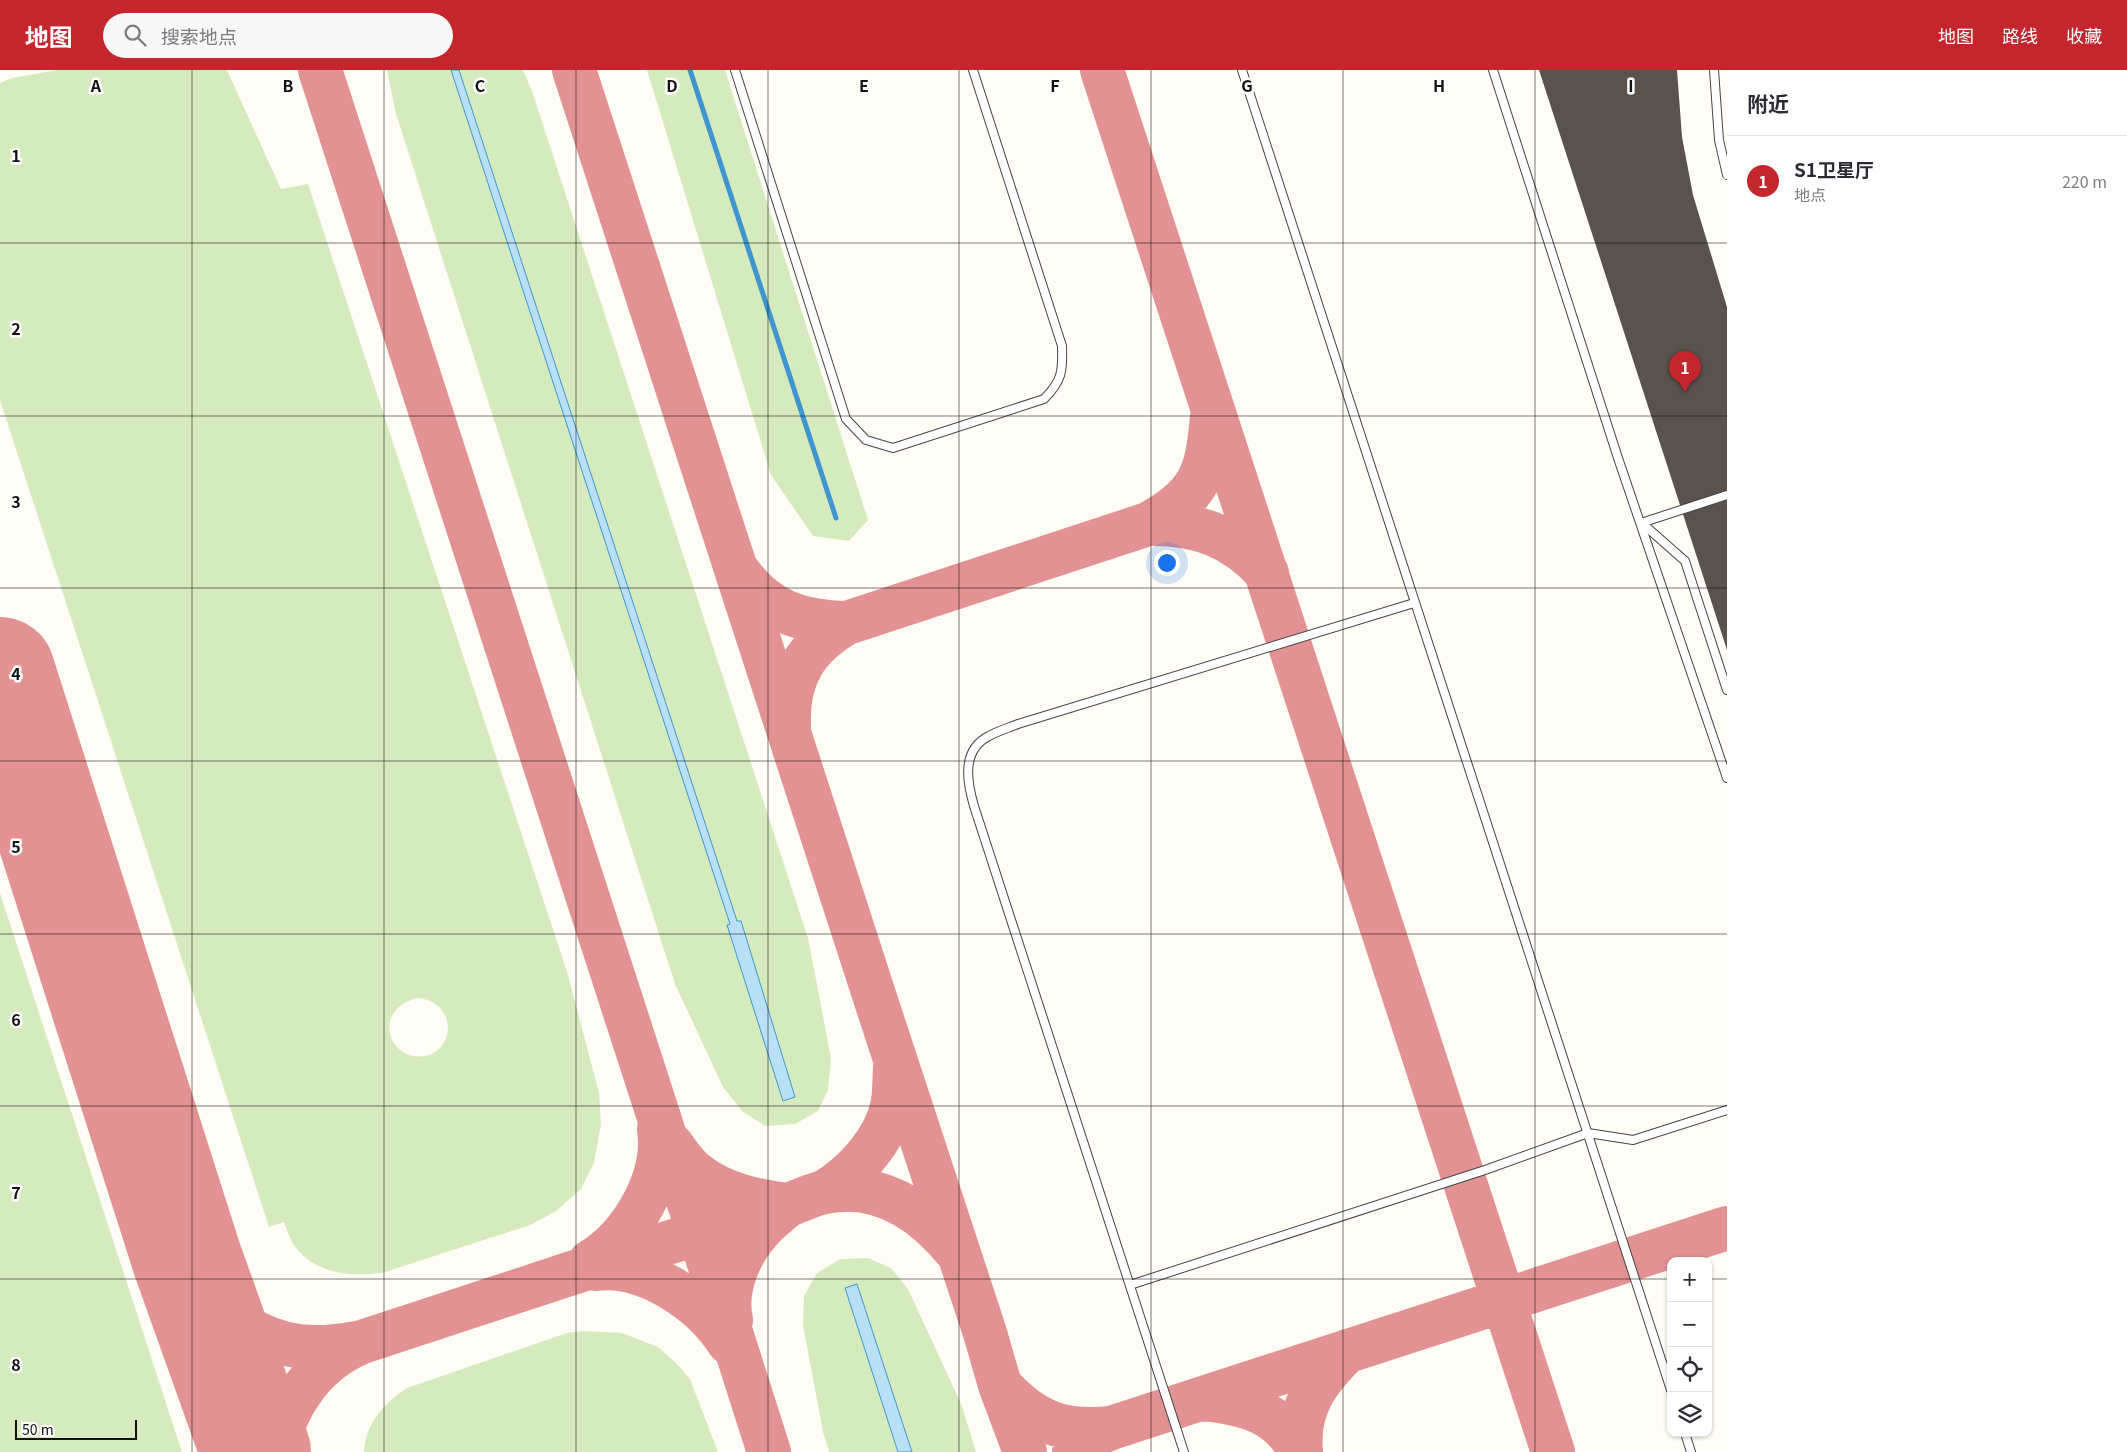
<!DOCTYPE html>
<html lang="zh">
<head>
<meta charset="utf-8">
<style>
  :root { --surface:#fff; --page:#f7f7f7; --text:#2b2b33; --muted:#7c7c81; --line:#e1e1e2; --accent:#c4262e }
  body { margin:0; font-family:Georgia,"Noto Sans SC",serif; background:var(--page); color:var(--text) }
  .controls { position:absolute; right:15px; bottom:15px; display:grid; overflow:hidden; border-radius:10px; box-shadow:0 1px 4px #0004 }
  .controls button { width:45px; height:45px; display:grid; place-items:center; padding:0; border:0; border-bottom:1px solid var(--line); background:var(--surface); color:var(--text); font:25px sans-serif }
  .scale { position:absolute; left:15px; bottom:12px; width:122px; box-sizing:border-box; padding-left:5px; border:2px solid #111; border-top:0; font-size:14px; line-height:18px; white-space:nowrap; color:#111; -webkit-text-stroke:4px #fff; paint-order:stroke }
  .you { position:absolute; left:1166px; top:492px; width:18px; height:18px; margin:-12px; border:4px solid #fff; border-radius:50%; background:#1a73e8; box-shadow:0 0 0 8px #1a73e833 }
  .badge { display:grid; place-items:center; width:32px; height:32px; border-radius:50%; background:var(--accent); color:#fff; font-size:16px; font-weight:700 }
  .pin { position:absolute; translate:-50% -41px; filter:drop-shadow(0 1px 2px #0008) }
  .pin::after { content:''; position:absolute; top:26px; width:18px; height:15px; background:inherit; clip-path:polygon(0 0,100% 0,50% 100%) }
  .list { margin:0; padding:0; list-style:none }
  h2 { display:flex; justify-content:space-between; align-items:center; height:65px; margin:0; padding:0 20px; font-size:21px }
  h2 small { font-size:16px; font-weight:400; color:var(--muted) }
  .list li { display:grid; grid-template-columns:32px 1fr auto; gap:15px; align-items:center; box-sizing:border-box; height:90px; padding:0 20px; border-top:1px solid var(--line) }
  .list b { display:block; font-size:19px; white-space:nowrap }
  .list p { margin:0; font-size:16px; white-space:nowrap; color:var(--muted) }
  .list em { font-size:16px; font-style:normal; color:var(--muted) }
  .icon { flex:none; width:28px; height:28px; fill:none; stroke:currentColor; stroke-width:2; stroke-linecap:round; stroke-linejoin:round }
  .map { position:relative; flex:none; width:1727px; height:1382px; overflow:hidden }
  header { display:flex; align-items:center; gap:30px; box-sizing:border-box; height:70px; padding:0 25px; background:var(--accent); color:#fff }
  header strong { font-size:24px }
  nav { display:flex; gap:28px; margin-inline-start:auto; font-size:18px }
  .search { width:350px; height:45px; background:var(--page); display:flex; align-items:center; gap:12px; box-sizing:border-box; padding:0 18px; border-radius:28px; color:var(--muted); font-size:19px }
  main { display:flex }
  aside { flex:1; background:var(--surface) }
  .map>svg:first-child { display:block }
</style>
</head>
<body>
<header>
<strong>地图</strong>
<div class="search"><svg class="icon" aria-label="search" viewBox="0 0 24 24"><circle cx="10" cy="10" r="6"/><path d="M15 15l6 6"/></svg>搜索地点</div>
<nav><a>地图</a><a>路线</a><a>收藏</a></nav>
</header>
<main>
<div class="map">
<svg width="1727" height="1382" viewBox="0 0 1727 1382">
  <rect width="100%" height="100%" fill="#fffdf5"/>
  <!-- green -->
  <path fill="#d5ebbd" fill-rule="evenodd" d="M57 0H227L281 119 308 114 568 905 599 1023 601 1054 594 1093 581 1119 556 1141 530 1155 382 1203C349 1207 314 1204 293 1174 289 1167 287 1159 284 1152L269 1157 0 330V13L12 8ZM417 928C463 932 454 993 413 986 404 984 396 978 392 970 383 949 397 933 417 928Z
    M387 0H523L532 21 808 868 831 988 828 1020 818 1041 795 1054 765 1056 742 1041 723 1017 675 914 396 44Z
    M647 0H725L868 450 849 471 813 466 771 405Z
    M0 823 182 1382H0Z
    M868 1188 891 1198 908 1219 962 1336 976 1382H829L823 1362 803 1255 804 1226 817 1203 840 1189Z
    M583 1261 622 1263 658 1277 675 1292 690 1309 718 1382H364C365 1354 385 1332 407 1318L567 1263Z"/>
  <!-- water -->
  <path fill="#b9e0f7" stroke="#3f96cf" d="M451 0H459L737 851H741L795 1027 783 1031 727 855 730 854Z
    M857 1214 912 1382H898L845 1218Z"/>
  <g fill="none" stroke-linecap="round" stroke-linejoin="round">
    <!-- stream -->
    <path stroke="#3f96cf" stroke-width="5" d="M690 0 836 448"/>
    <!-- taxiway -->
    <path stroke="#e29292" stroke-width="44" d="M320 0 665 1066 699 1162 769 1382
      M574 0 878 937 985 1263 1000 1315 1025 1382
      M1102 0 1553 1382
      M1148 454C1197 453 1234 466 1267 503
      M738 501C766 541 800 552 847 553
      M789 656C787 608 805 577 847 553L1148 454C1200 426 1207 404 1212 347
      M672 1075C679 1085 687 1097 697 1104 722 1124 756 1131 787 1135
      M824 1122C853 1105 885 1071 892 1036 895 1024 894 1010 895 998
      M187 1189C195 1202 201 1217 210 1229 217 1239 230 1247 240 1254 282 1280 314 1281 362 1272L569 1204 788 1135C800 1131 813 1124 825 1122 879 1111 923 1141 956 1181
      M590 1192C632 1167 666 1108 659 1059
      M595 1199C645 1192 703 1232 729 1273
      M731 1250C724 1216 741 1180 764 1156 771 1149 780 1142 788 1135
      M1000 1315C1033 1352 1062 1363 1111 1358
      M1202 1329C1244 1333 1280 1341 1300 1382
      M277 1382C284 1335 315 1293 358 1274
      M1074 1382 1095 1365 1111 1358 1727 1158
      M1301 1382C1297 1337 1317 1311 1347 1281"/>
    <!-- runway -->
    <path stroke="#e29292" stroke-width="110" d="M0 602 187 1189 256 1382"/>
  </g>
  <!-- building -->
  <path fill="#5a524d" d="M1539 0H1677L1682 67 1693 125 1727 237V580Z"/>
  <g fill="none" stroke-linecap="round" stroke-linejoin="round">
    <!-- lane casing -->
    <g stroke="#444" stroke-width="10">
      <path id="lane" d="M735 0 846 349 866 370 893 378 1044 329C1062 311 1063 301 1062 276L973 0
        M1242 0 1671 1320
        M1493 0 1618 388 1727 708
        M1714 0 1719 70 1727 105
        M1641 453 1727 425
        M1643 454 1685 491 1727 620
        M1130 1215 1485 1100 1588 1063 1633 1070 1727 1040
        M1685 1363 1691 1382
        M1184 1382 974 736C967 712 961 680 989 666 998 661 1008 658 1018 654L1414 533"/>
    </g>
    <!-- lane -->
    <use href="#lane" stroke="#fff" stroke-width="8"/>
  </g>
  <!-- grid -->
  <path fill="none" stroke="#111" stroke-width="1" stroke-opacity="0.55" d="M192 0V1382M384 0V1382M576 0V1382M768 0V1382M959 0V1382M1151 0V1382M1343 0V1382M1535 0V1382M0 173H1727M0 346H1727M0 518H1727M0 691H1727M0 864H1727M0 1036H1727M0 1209H1671M1708 1209H1727"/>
  <g font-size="16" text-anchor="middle" font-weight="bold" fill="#111" stroke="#fff" stroke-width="5" stroke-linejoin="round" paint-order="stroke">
    <text x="96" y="22">A</text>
    <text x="288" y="22">B</text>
    <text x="480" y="22">C</text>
    <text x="672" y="22">D</text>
    <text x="864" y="22">E</text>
    <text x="1055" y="22">F</text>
    <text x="1247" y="22">G</text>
    <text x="1439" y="22">H</text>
    <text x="1631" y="22">I</text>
    <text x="16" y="92">1</text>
    <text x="16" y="265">2</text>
    <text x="16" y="438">3</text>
    <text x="16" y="610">4</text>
    <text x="16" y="783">5</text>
    <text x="16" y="956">6</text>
    <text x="16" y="1129">7</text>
    <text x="16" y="1301">8</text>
  </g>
</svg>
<div class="controls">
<button>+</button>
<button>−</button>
<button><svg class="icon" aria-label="locate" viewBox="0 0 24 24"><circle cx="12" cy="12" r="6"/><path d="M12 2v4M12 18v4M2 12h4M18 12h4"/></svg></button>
<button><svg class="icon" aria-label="layers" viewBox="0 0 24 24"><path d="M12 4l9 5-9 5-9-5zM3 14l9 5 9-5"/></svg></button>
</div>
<div class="scale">50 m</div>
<div class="you"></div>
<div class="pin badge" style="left:1685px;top:322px">1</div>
</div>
<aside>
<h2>附近<small></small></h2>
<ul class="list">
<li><span class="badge">1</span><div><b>S1卫星厅</b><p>地点</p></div><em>220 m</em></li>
</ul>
</aside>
</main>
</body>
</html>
